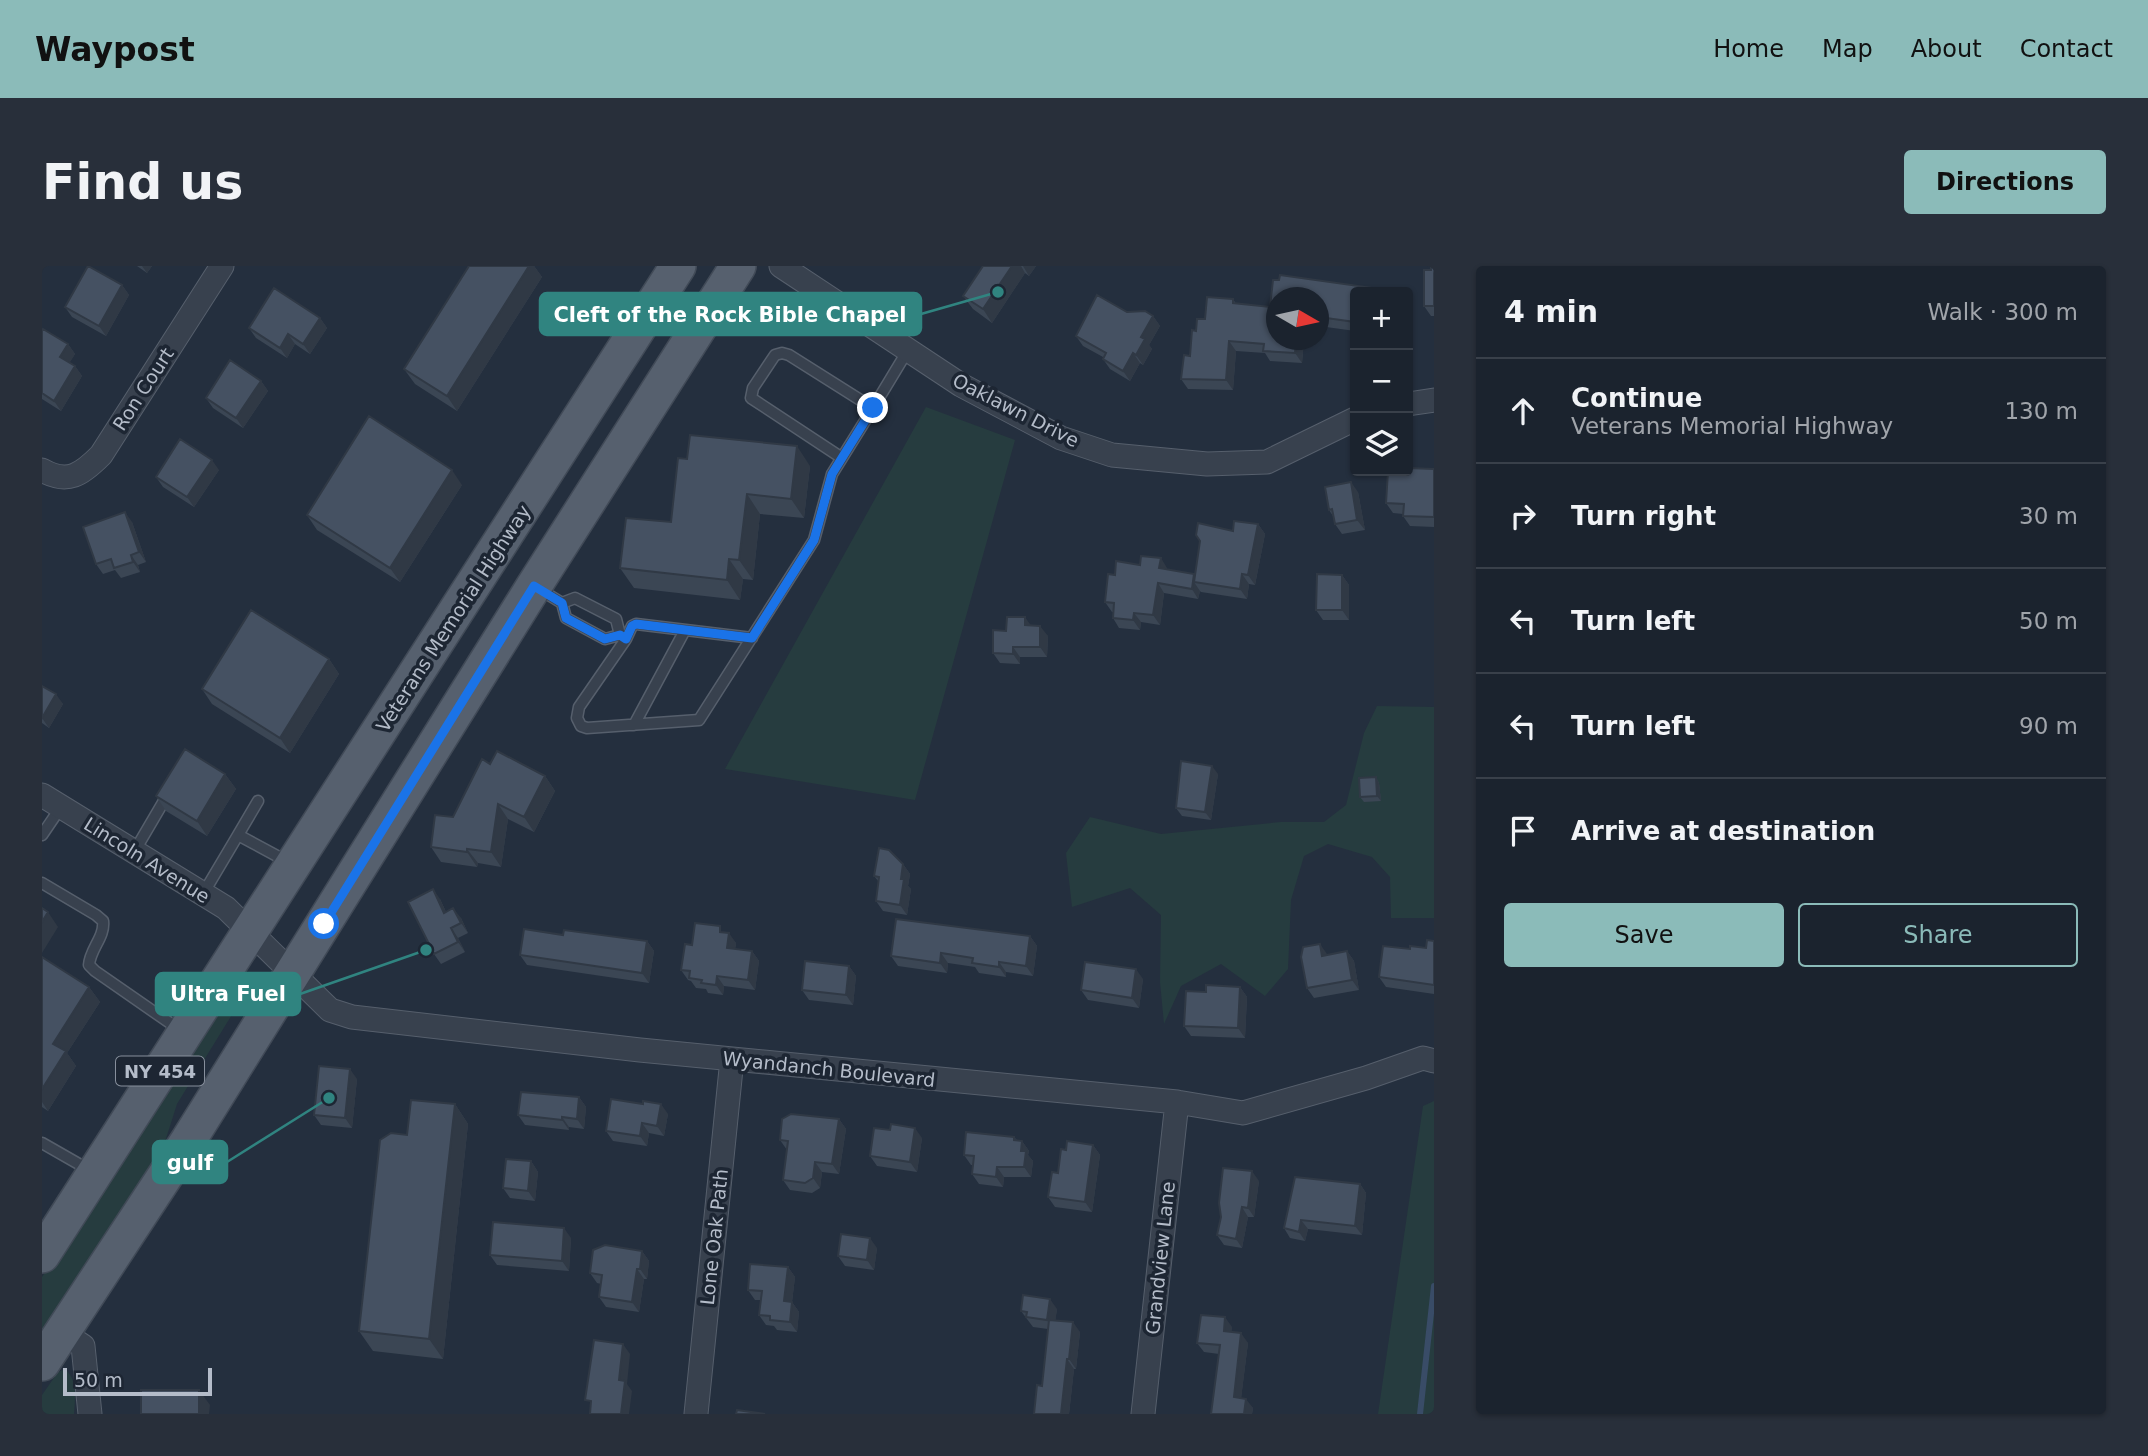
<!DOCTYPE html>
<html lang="en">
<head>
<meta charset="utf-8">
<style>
  :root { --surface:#1b232e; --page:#282f3a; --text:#f1f3f6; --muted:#a0a4aa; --line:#39404a; --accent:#8bbbb9 }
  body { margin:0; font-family:"DejaVu Sans",sans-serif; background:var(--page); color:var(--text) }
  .controls { position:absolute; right:21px; top:21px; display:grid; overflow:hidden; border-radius:7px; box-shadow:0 2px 5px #0004 }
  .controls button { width:63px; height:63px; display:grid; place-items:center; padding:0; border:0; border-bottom:2px solid var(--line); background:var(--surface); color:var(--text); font:35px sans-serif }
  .compass { position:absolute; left:1224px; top:21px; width:63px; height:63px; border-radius:50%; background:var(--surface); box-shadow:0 2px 5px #0004; rotate:99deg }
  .scale { position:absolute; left:21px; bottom:18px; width:149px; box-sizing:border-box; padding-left:7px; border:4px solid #b4bcc9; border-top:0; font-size:19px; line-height:24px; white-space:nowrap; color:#b4bcc9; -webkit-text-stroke:5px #1d2633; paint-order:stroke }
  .stop { position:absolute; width:21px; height:21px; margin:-16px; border:5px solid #1a73e8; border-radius:50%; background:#fff }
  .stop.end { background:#1a73e8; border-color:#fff; box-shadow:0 2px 7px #0008 }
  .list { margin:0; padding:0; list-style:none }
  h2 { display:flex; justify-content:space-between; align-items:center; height:91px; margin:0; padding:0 28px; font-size:30px }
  h2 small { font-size:23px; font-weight:400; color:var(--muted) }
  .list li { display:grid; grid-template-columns:46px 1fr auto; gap:21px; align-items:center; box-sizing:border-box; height:105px; padding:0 28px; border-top:2px solid var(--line) }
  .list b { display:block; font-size:26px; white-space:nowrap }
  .list p { margin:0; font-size:23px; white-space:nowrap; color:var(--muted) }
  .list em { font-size:23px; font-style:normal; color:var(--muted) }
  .actions { display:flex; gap:14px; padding:21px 28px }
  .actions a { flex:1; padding:16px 0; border:2px solid var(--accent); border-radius:7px; text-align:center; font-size:24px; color:var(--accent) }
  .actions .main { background:var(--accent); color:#111 }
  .icon { flex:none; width:38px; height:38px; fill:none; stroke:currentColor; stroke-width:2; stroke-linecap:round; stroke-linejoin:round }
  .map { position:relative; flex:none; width:1392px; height:1148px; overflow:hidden; border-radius:7px }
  header { display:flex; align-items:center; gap:42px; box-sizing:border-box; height:98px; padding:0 35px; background:var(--accent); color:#111 }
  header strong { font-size:33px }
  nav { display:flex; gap:38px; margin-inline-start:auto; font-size:24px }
  .intro { display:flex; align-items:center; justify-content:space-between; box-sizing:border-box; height:168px; padding:0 42px }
  h1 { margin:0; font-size:49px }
  .button { padding:18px 32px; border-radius:7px; background:var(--accent); color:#111; font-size:24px; font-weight:700 }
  main { display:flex; gap:42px; padding:0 42px }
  aside { flex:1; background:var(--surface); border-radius:7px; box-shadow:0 2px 5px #0004 }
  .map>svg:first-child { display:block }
</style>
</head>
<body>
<header>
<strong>Waypost</strong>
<nav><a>Home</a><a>Map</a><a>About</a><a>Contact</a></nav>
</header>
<div class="intro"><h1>Find us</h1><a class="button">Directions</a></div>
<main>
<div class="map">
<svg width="1392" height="1148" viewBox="0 0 1392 1148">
  <rect width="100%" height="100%" fill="#242f3e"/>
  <!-- green -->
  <path fill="#263c3f" d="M884 141 973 174 873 534 683 503Z
    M1335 440 1392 441V652H1349L1348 611 1330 591 1286 578 1262 590 1249 634 1246 703 1223 730 1179 698 1139 720 1122 758 1118 716 1119 649 1088 622 1030 641 1024 587 1048 551 1119 568 1239 556H1282L1304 539 1322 467Z
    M189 730 193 736 191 747 135 838 122 879 0 1068V1011L180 734Z
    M1392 835V1148H1336L1381 840Z
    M23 1103C36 1114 33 1132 32 1148H0V1129L16 1106Z"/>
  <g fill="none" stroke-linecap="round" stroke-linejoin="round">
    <!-- stream -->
    <path stroke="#394c67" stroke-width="6" d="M1378 1148 1392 1020"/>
    <!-- lane casing -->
    <g stroke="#565f6c" stroke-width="13">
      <path id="lane" d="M831 142 866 84
        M497 323 520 337 524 352 563 373 578 369
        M520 337 533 332 574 353 578 369 584 373 537 441 535 452 539 460 545 462 657 454 772 274 790 208 831 142 747 89 740 87 733 89 711 122 709 132 800 192
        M584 373 590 360 594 358 710 372
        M592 459 643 364
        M0 569 19 541
        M196 569 216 535
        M92 586 126 528
        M0 617 54 649 61 655C63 671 48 683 47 699L53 705 138 764
        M161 628 196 569 248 597
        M0 877 49 905"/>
    </g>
    <!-- street casing -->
    <g stroke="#565f6c" stroke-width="25">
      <path id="street" d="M739 0 919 119 1019 172 1070 189 1165 198 1225 196 1313 153
        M1366 138 1392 134
        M0 204C26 219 40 208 59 189L180 0
        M0 529 184 642 288 744 310 751 598 784 1135 836 1201 847 1324 812 1381 792 1392 795
        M20 1066 41 1080 48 1148
        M654 1148 690 793
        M1101 1148 1135 836"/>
    </g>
    <!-- primary casing -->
    <g stroke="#414a57" stroke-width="38">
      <path id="primary" d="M0 989 636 0
        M0 1097 146 875 492 320 696 0"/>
    </g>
    <!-- lane -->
    <use href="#lane" stroke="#38414e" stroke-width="10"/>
    <!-- street -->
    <use href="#street" stroke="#38414e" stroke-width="23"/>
    <!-- primary -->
    <use href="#primary" stroke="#56606e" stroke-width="35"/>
  </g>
  <!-- wall -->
  <path fill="#3b4654" d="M95 0H110L105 7Z
    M427 0H492L500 11 415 145 373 118 362 103Z
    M941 0H994L987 10 983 7 950 57 931 43 921 30Z
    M1392 2V50H1389L1382 40 1389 4Z
    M1238 9 1338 23 1340 26H1313V65L1277 60V32H1235V74H1262L1260 97 1228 95 1223 87 1194 85 1191 124 1146 123 1139 113 1142 89 1148 90 1150 64 1154 65 1155 53H1163L1165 31 1191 33 1194 38 1228 41 1231 14H1237Z
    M80 19 87 29 64 70 30 51 23 41Z
    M1085 46 1111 50 1118 60 1107 79 1110 83 1101 99 1098 97 1088 115 1068 103 1061 93V91L1041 80 1034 70Z
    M278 52 285 62 268 88 253 78 245 92 214 72 207 62Z
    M0 65 26 78 33 88 27 97 33 100 40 110 19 145 0 133Z
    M219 115 226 125 201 162 171 142 164 132Z
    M768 200 762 252 718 248 711 314 701 313 698 334 592 322 578 302 629 256Z
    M1392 203V261L1368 260 1361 250V248L1351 247 1344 237Z
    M177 204 152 241 121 221 114 211Z
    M420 219 358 316 275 264 265 249Z
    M1316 226 1323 264 1300 268 1293 258 1291 250 1287 244Z
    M90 256 104 296 96 299 98 306 79 312 73 304 61 308 54 298Z
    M1216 258 1223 268 1213 319 1207 318 1205 333 1159 326 1158 325 1156 333 1122 327 1118 359 1099 356 1098 364 1077 362 1071 352V346H1070L1063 336 1073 309 1098 299 1125 302V303L1153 309 1191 265Z
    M1300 309 1307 319V354H1281L1274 344Z
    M989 359 1006 370 1005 391H978V398L958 397 951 387Z
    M287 393 297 408 248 487 170 438 160 423Z
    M0 420 21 438 7 462 0 457Z
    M448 498 503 510 513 525 492 566 466 553 459 601 436 597 435 601 399 596 389 581Z
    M183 508 194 523 165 570 124 545 114 530Z
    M1176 508 1169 554 1140 550 1134 542Z
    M1334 511 1337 517 1339 535 1322 536 1318 531Z
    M861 598 868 608 866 620 869 623 865 649 841 645 834 635 837 616 832 610Z
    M398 633 404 646 419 652 426 667 416 672 423 686 399 698 392 688Z
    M683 667 694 677 693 683 710 685 717 695 713 724 682 720 681 729 666 727 664 723 654 722 649 715 646 714 639 704 650 679Z
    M521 669 605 675 612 685 607 717 485 699 478 689Z
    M988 670 995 680 991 710 964 706V711L937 707 933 701 906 697 905 707 856 700 849 690Z
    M1392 675V728L1344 721 1337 711 1368 683 1384 682Z
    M1305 685 1312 695 1317 724 1272 732 1265 722 1285 689Z
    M0 691 47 721 58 736 25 787 34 800 6 845 0 841Z
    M807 700 814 710 811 739 767 734 760 724Z
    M1101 713 1097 742 1046 734 1039 724Z
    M1198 721 1205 731 1203 772 1149 770 1142 760 1164 726Z
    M315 813 310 862 279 859 272 849Z
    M537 831 544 841 542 863 527 861V864L483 859 476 849Z
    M413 838 426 858 401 1093 331 1085 317 1065 365 869Z
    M626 848 622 870 607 867 605 880 571 875 564 865Z
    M797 853 804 863 797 908 780 906 778 922 770 927 748 924 741 914 745 884 738 874Z
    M972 871 975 874 980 875 987 885 986 889 991 895 989 911H962L961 921 937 918 930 908 931 899H929L922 889Z
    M880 872 875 906 835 900 828 890Z
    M1051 879 1058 889 1050 946 1013 941 1006 931 1024 884Z
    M489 895 496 906 493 935 468 932 461 922Z
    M1217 915 1212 951H1206L1200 982 1182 979 1175 969Z
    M1318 918 1324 927 1320 969 1266 963 1263 975 1248 972 1242 962Z
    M529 972 527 1005 455 999 448 989Z
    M835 982 832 1004 803 1000 796 990Z
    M600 985 607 995 605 1013H602L597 1046 564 1041 557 1031 559 1018 555 1017 548 1007Z
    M746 1001 753 1011 750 1036 757 1046 755 1066 735 1064 732 1060 724 1059 717 1049 719 1034H713L706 1024Z
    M1015 1043 1013 1055 1038 1066 1034 1103H1032L1027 1148H992L1000 1120 1006 1063 991 1061 979 1045Z
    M1190 1061 1189 1066 1206 1077 1199 1132 1211 1142 1210 1148H1169L1177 1088 1162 1086 1155 1077Z"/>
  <!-- shaded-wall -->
  <path fill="#303945" d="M100 0H110L105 7Z
    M487 0H492L500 11 415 145 405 130Z
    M970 0H979L983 7 950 57 941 43Z
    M981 0H994L987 10Z
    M80 19 87 29 64 70 57 60Z
    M1111 50 1118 60 1107 79 1110 83 1101 99 1094 89 1099 71Z
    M278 52 285 62 268 88 261 78Z
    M246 68 253 78 245 92 238 82Z
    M1254 74H1262L1260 97 1253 87Z
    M1187 75 1194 85 1191 124 1184 114Z
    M26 78 33 88 25 101 18 91Z
    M1091 87 1098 97 1088 115 1081 105Z
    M33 100 40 110 19 145 12 135Z
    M219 115 226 125 201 162 194 152Z
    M755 180 768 200 762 252 749 233Z
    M170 194 177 204 152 241 145 231Z
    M410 204 420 219 358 316 348 302Z
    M1309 216 1316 226 1323 264 1315 254Z
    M705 228 718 248 711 314 697 294Z
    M83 246 90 256 104 296 97 286Z
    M1216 258 1223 268 1213 319 1206 309Z
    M89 289 96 299 98 306 91 296Z
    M1119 292 1125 302 1124 312 1117 302Z
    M687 293 701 313 698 334 685 314Z
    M1152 308V316L1158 325 1156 333 1150 323Z
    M1200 308 1207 318 1205 333 1198 323Z
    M1300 309 1307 319V354L1300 344Z
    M1116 317 1122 327 1118 359 1111 349Z
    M1092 347 1099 356 1098 364 1091 354Z
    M983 351 990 361 983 359Z
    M998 360 1006 370 1005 391 998 381Z
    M971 381 978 391V398L971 388Z
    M287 393 297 408 248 487 238 472Z
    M14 428 21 438 7 462 0 452Z
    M1170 500 1176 508 1169 554 1163 546Z
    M183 508 194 523 165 570 155 555Z
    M503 510 513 525 492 566 482 551Z
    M1334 511 1337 517 1339 535 1335 530Z
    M456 538 466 553 459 601 449 586Z
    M425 583 436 597 435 601 425 586Z
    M861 598 868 608 866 620 869 623 865 649 858 639 859 613Z
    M391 623 398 633 409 657 402 647Z
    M411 642 419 652 426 667 419 657Z
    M6 646 16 661 0 687V656Z
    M409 662 416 672 423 686 416 676Z
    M687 667 694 677 692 692 685 682Z
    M988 670 995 680 991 710 984 700Z
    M605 675 612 685 607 717 600 707Z
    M1278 678 1285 688 1287 700 1280 690Z
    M710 685 717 695 713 724 706 714Z
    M1305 685 1312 695 1317 724 1310 714Z
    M899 687 906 697 905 707 898 697Z
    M957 696 964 706V711L957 701Z
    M807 700 814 710 811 739 804 729Z
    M1094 703 1101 713 1097 742 1090 732Z
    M675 710 682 720 681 729 674 719Z
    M47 721 58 736 25 787 34 800 6 845 0 836V823L11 778Z
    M1198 721 1205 731 1203 772 1196 762Z
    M308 803 315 813 310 862 303 852Z
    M537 831 544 841 542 863 535 853Z
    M413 838 426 858 401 1093 387 1073Z
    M619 838 626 848 622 870 615 860Z
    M520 851 527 861V864L520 854Z
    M797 853 804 863 797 908 790 898Z
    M600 857 607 867 605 880 598 870Z
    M873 862 880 872 875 906 868 896Z
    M972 871 979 880 980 875 987 885 986 889 991 895 989 911 982 901 972 874Z
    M1051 879 1058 889 1050 946 1043 936Z
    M489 895 496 906 493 935 486 925Z
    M773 896 780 906 778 922 771 912Z
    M955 901 962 911 961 921 954 911Z
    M1210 905 1217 915 1212 951 1206 942Z
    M1318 918 1324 927 1320 969 1313 960Z
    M1200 941 1206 951 1200 982 1194 973Z
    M1259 954 1266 963 1263 975 1257 966Z
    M522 962 529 972 527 1005 520 995Z
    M828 972 835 982 832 1004 825 994Z
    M600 985 607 995 605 1013 598 1003Z
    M746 1001 753 1011 750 1036 757 1046 755 1066 748 1056 742 1035Z
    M595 1003 602 1013 597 1046 590 1036Z
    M1008 1033 1015 1043 1012 1064 1005 1054Z
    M1183 1051 1190 1061 1188 1075 1182 1065Z
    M1031 1056 1038 1066 1034 1103 1027 1093Z
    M1199 1067 1206 1077 1198 1141 1192 1131Z
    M581 1078 588 1088 585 1118 590 1125 587 1148H579L577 1114Z
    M1025 1093 1032 1103 1027 1148H1019Z
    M157 1124 168 1139 167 1148H157Z
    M1204 1133 1211 1142 1210 1148H1202Z"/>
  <!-- building -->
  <path fill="#455162" stroke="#303945" stroke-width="2" d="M46 0 80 19 57 60 23 41Z
    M427 0H487L405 130 362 103Z
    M941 0H970L941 43 921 30Z
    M1389 2H1392V40H1382V4H1389Z
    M1238 9 1338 23V26H1313V56L1277 51V32H1235V74H1254L1253 87 1221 85 1222 78 1187 75 1184 114 1139 113 1142 89 1148 90 1150 64 1154 65 1155 53H1163L1165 31 1191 33V37L1228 41 1231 14H1237Z
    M232 22 278 52 261 78 246 68 238 82 207 62Z
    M1055 29 1085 46 1103 45 1111 50 1099 71 1103 73 1094 89 1091 87 1081 105 1061 93 1064 87 1034 70Z
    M1 63 26 78 18 91 33 100 12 135 0 127V65Z
    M188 94 219 115 194 152 164 132Z
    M327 150 410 204 348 302 265 249Z
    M648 169 755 180 749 233 705 228 697 294 687 293 685 314 578 302 584 252 629 256 636 192 645 193Z
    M138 173 170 194 145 231 114 211Z
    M1366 202 1392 203V251L1361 250 1362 238 1344 237 1346 205H1366Z
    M1309 216 1315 254 1293 258 1290 243 1287 244 1283 221Z
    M83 246 97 286 89 289 91 296 72 302 69 293 54 298 41 261Z
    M1192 255 1216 258 1206 309 1200 308 1198 323 1152 316 1158 275 1154 269 1156 257 1191 265Z
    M1099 290 1119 292 1117 302 1152 308 1150 323 1116 317 1111 349 1092 347 1091 354 1071 352 1072 337 1063 336 1066 308 1073 309 1074 295 1098 299Z
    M1275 308 1300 309V344H1274Z
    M209 344 287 393 238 472 160 423Z
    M965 351H983V359L998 360V381H971V388L951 387V364L964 365Z
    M0 420 14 428 0 452Z
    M143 483 183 508 155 555 114 530Z
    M455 485 503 510 482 551 456 538 449 586 425 583V586L389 581 393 549 411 551 440 493 448 498Z
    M1139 495 1170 500 1163 546 1134 542Z
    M1334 511 1335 530 1318 531 1317 512Z
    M837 582 847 584 861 598 859 613H862L858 639 834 635 837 611 832 610Z
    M391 623 402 647 411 642 419 657 409 662 416 676 392 688 366 636Z
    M0 642 6 646 0 656Z
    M854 653 988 670 984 700 957 696V701L930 697 931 692 899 687 898 697 849 690Z
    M653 657 678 660V666L687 667 685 682 710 685 706 714 675 710 674 719 659 717 660 714 647 712 648 705 639 704 643 678 650 679Z
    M482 663 521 669 522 664 605 675 600 707 478 689Z
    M1385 674 1392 675V719L1337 711 1341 680 1368 683V680L1384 682Z
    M1278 678 1280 690 1305 685 1310 714 1265 722 1259 691 1261 681Z
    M0 691 47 721 11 778 24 785 0 823Z
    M763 695 807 700 804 729 760 724Z
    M1043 696 1094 703 1090 732 1039 724Z
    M1164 719 1198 721 1196 762 1142 760 1144 725 1164 726Z
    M277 800 308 803 303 852 272 849Z
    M479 826 537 831 535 853 520 851V854L476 849Z
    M569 833 601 838V835L619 838 615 860 600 857 598 870 564 865Z
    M369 834 413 838 387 1073 317 1065 338 874 349 867 365 869Z
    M749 848 797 853 790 898 773 896 771 912 763 917 741 914 746 875 738 874 740 853Z
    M849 858 873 862 868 896 828 890 832 862 848 864Z
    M924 866 972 871V874L980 875 979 885H984L982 901H955L954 911 930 908 932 890 922 889Z
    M1025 875 1051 879 1043 936 1006 931 1010 906 1016 907 1019 883 1024 884Z
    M464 893 489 895 486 925 461 922Z
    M1181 902 1210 905 1206 942 1200 941 1194 973 1175 969 1179 951 1177 937Z
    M1253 911 1318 918 1313 960 1259 954 1257 966 1242 962Z
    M451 956 522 962 520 995 448 989Z
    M799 968 828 972 825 994 796 990Z
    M563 979 600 985 598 1003H595L590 1036 557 1031 560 1009 548 1007 551 984Z
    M708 998 746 1001 742 1035 750 1036 748 1056 728 1054V1050L717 1049 720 1025 706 1024Z
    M981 1029 1008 1033 1005 1054 984 1051 985 1046 979 1045Z
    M1159 1049 1183 1051 1182 1065 1199 1067 1192 1131 1204 1133 1202 1148H1169L1178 1079 1155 1077Z
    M1007 1054 1031 1056 1027 1093H1025L1019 1148H992L995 1119 1000 1120Z
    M552 1074 581 1078 577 1114 583 1115 579 1148H548L549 1135 543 1134Z
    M99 1124H157V1148H99Z
    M695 1144 723 1148H694Z"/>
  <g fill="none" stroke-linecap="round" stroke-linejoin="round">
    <!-- route -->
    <path stroke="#1a73e8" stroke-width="9" d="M282 658 492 320 520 337 524 352 563 373 578 369 584 373 590 360 594 358 710 372 772 274 790 208 831 142"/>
  </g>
  <g text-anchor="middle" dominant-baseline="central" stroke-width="7" stroke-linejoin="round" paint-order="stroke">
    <!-- shield labels -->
    <rect fill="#1d2633" stroke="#878f9c" stroke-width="2" x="74" y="790.5" width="88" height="29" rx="5"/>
    <g font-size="18" font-weight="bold" fill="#b4bcc9">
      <text x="118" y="805">NY 454</text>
    </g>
    <!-- street labels -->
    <g font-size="19" fill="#b4bcc9" stroke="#1d2633">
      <text transform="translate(101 123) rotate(-57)">Ron Court</text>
      <text transform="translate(974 144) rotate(27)">Oaklawn Drive</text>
      <text transform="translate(411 352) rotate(-57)">Veterans Memorial Highway</text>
      <text transform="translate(105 594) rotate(32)">Lincoln Avenue</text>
      <text transform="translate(787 803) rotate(6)">Wyandanch Boulevard</text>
      <text transform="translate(672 971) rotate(-84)">Lone Oak Path</text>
      <text transform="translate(1118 992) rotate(-84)">Grandview Lane</text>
    </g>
  </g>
  <!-- callouts -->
  <path fill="none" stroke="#308480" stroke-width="2.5" d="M956 26L879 48M384 684L258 728M287 832L185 896"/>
  <g fill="#308480" stroke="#1d2633" stroke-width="2.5">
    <circle cx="956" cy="26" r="7"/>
    <circle cx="384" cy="684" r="7"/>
    <circle cx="287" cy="832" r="7"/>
  </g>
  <g fill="#308480" stroke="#308480" stroke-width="2.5">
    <rect x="498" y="27" width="381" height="42" rx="7"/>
    <rect x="114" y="707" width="144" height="42" rx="7"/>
    <rect x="111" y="875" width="74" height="42" rx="7"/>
  </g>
  <g font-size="21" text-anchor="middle" font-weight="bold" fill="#fff">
    <text x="688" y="56">Cleft of the Rock Bible Chapel</text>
    <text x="186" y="735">Ultra Fuel</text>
    <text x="148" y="904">gulf</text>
  </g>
</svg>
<div class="controls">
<button>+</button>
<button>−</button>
<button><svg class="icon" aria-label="layers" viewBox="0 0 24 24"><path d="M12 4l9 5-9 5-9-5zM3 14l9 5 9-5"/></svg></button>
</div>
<svg class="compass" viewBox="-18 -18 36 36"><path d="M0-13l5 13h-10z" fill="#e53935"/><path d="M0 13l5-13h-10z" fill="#a0a4aa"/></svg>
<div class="scale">50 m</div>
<div class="stop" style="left:282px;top:658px"></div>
<div class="stop end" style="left:831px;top:142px"></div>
</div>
<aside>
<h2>4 min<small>Walk · 300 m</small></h2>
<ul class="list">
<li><svg class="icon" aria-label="ahead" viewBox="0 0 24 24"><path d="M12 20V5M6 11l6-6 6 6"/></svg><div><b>Continue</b><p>Veterans Memorial Highway</p></div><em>130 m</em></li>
<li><svg class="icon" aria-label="right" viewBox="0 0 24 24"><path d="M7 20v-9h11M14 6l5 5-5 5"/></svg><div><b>Turn right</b></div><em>30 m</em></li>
<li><svg class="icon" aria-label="left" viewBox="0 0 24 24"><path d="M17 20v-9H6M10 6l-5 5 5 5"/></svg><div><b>Turn left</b></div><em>50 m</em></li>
<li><svg class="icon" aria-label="left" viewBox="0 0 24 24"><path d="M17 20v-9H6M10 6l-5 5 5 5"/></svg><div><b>Turn left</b></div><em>90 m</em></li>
<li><svg class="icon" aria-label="arrive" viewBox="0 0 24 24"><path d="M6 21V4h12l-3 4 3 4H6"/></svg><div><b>Arrive at destination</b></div></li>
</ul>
<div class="actions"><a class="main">Save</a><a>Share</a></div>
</aside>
</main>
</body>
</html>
